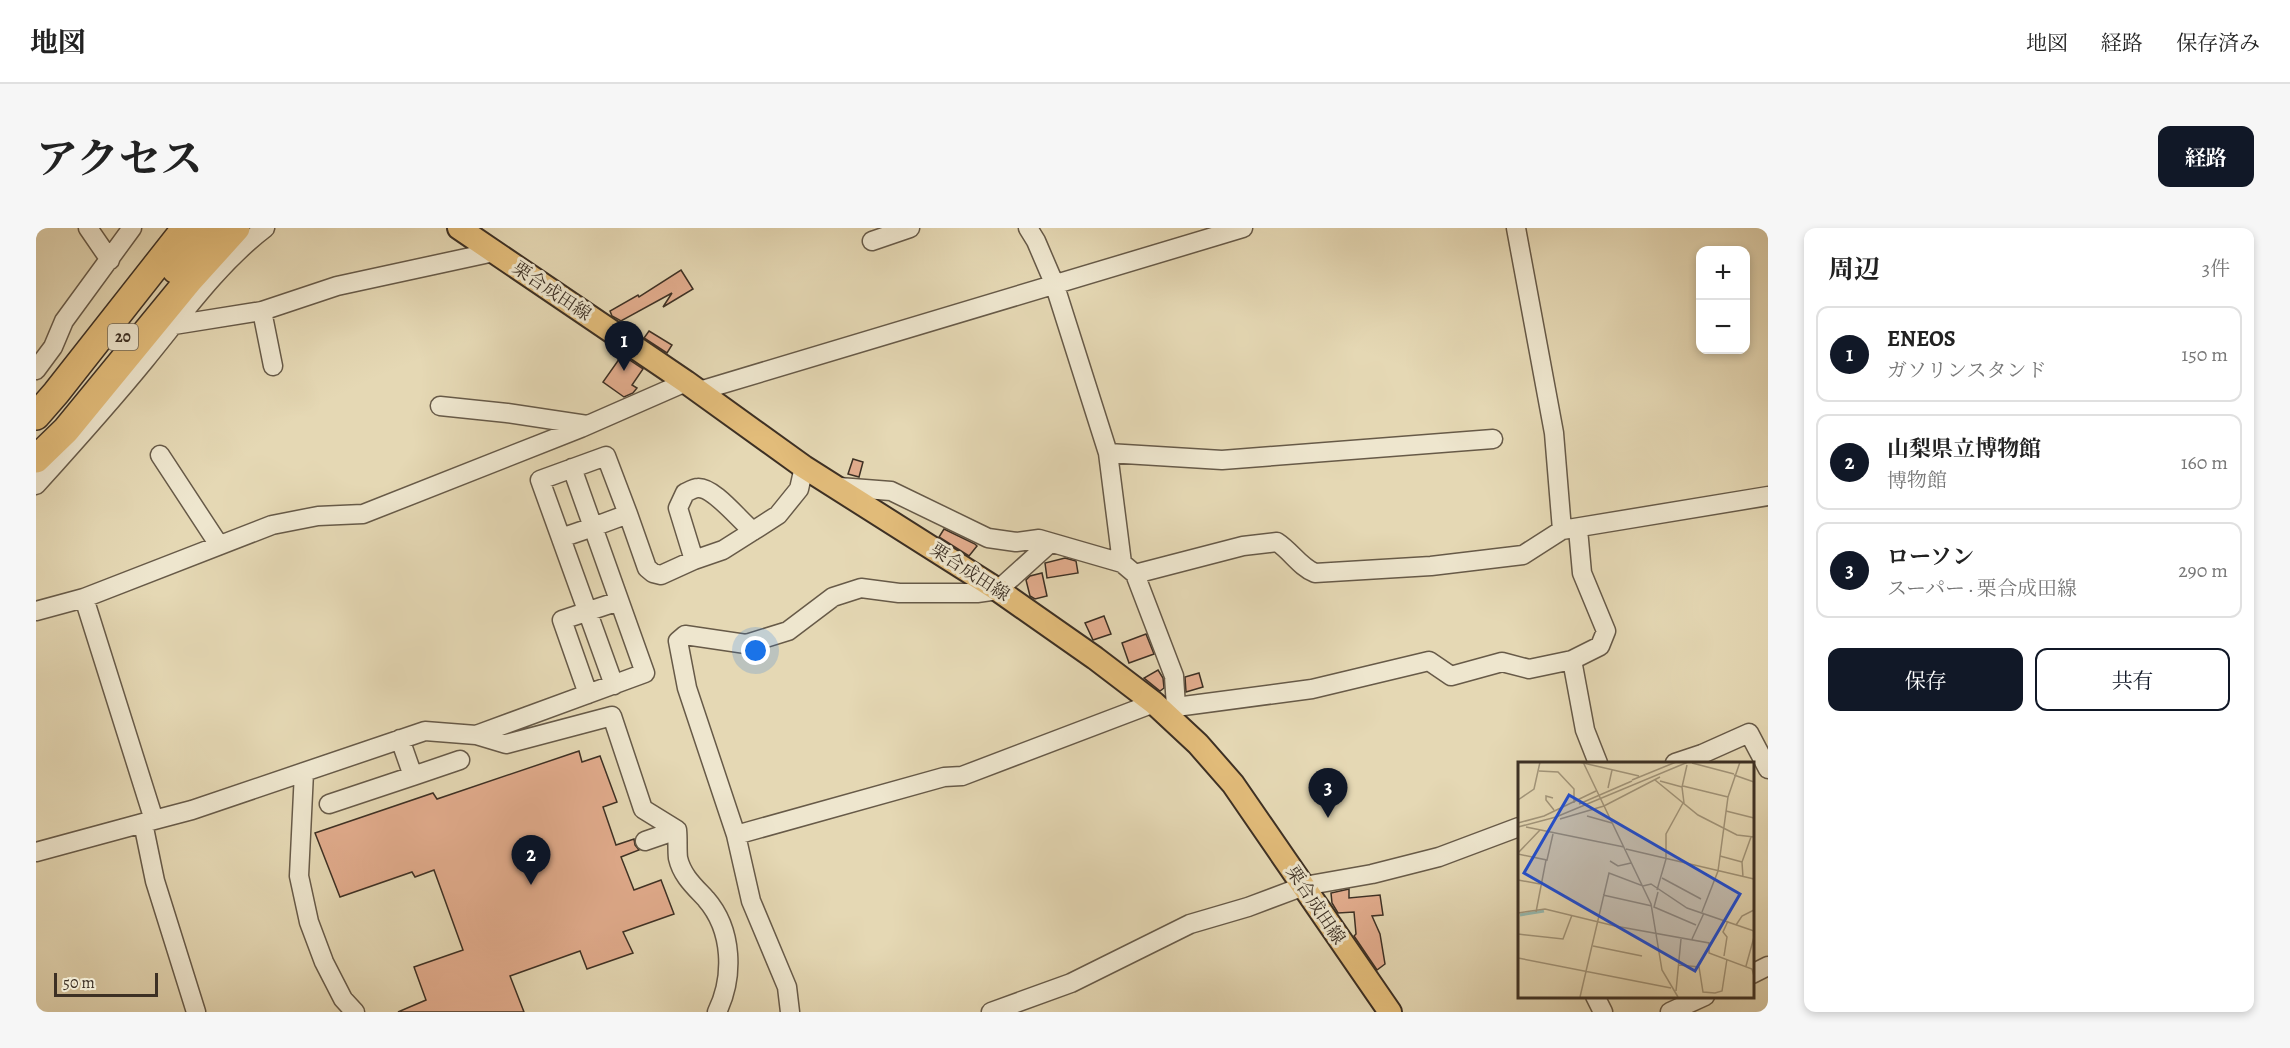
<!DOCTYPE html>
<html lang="ja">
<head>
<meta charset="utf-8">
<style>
  :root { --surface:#fff; --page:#f6f6f6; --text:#222; --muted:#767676; --line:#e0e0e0; --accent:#111827 }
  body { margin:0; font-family:Alegreya,"Noto Serif JP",serif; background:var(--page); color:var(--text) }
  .controls { position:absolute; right:18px; top:18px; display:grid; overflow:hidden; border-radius:12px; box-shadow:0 3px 9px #0003 }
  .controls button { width:54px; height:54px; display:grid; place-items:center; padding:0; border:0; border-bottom:2px solid var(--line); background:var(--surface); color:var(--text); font:30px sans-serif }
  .scale { position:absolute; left:18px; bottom:15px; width:104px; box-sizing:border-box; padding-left:6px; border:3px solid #3d3024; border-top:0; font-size:16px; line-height:21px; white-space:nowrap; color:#3d3024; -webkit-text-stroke:4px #eee6ce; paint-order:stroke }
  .you { position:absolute; left:720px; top:423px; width:21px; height:21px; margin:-15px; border:4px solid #fff; border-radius:50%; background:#1a73e8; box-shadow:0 0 0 9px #1a73e833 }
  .badge { display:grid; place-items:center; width:39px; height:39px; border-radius:50%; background:var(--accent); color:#fff; font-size:20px; font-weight:700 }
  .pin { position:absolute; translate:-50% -50px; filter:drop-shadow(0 2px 3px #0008) }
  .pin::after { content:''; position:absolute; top:32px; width:21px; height:18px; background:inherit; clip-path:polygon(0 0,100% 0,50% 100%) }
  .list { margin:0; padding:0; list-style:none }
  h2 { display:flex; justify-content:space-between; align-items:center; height:78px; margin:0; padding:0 24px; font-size:26px }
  h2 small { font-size:20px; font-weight:400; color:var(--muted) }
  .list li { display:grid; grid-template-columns:39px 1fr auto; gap:18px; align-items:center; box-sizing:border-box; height:96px; margin:0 12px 12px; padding:0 12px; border:2px solid var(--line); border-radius:12px }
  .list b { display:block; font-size:22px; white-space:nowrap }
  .list p { margin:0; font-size:20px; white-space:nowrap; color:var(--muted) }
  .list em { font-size:20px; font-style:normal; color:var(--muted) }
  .actions { display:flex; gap:12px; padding:18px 24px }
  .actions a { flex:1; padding:14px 0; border:2px solid var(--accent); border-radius:12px; text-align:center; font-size:21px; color:var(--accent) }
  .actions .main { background:var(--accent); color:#fff }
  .map { position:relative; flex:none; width:1732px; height:784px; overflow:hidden; border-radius:12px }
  header { display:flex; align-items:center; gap:36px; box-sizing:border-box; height:84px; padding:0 30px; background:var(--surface); border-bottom:2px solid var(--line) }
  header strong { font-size:28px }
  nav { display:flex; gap:33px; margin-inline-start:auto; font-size:21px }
  .intro { display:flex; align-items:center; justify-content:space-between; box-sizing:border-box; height:144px; padding:0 36px }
  h1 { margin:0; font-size:42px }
  .button { padding:15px 27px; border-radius:12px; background:var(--accent); color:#fff; font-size:21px; font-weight:700 }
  main { display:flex; gap:36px; padding:0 36px }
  aside { flex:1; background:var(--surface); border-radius:12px; box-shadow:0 3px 9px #0003 }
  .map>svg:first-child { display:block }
</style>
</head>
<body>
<header>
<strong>地図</strong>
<nav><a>地図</a><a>経路</a><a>保存済み</a></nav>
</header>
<div class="intro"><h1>アクセス</h1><a class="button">経路</a></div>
<main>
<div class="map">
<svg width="1732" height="784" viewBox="0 0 1732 784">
  <rect width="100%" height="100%" fill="#e5d8b4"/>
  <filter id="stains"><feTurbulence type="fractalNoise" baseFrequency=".00333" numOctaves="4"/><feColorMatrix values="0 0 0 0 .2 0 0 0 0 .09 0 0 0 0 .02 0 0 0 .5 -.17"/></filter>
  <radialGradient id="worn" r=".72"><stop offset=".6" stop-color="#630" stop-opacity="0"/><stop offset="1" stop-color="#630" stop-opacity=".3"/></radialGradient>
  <!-- building -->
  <path fill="#e2ac8d" stroke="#3d3024" stroke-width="1.5" d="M645 42 657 61 627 79 636 65 585 93 576 88 574 83 602 67 603 69Z
    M613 103 636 117 631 125 608 110Z
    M586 127 607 141 596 157 601 160 597 165 588 169 567 154Z
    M817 231 827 234 823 249 812 246Z
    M908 301 939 316 941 318 933 328 903 309Z
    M1029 330 1040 333 1042 345 1011 350 1009 335Z
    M1006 345 1011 368 999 371 994 368 990 352 994 348Z
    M1068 388 1075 406 1057 412 1049 395Z
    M1110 406 1118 426 1093 435 1086 415Z
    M1122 442 1127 450 1128 460 1124 463 1108 450Z
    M1163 445 1167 459 1150 464 1149 449Z
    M543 523 546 534 564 528 581 574 567 579 580 617 598 611 599 617 603 622 585 629 598 662 625 652 638 686 587 704 597 725 551 741 544 723 474 748 488 784H362L390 772 378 739 427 722 398 642 379 649 376 644 304 669 279 605 397 565 401 571Z
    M1313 661V670L1344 667 1347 687 1336 688 1344 706 1349 736 1341 742 1318 708 1320 706 1318 684 1302 685 1296 675 1295 665Z"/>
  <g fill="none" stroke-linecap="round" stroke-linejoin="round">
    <!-- minor casing -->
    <g stroke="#675a48" stroke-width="21">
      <path id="minor" d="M52 0 74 32
        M992 0 1000 13 1018 55 1072 225 1086 335
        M1480 0 1518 205 1526 302
        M836 13 874 0
        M226 83 301 58 458 24
        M138 97 226 83 237 138
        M0 142 17 119 28 93 96 0
        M663 163 1207 0
        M404 178 471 185 551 197
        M1072 225 1186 232 1457 211
        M124 227 183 317
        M0 257C37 216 74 175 109 132 146 87 182 36 229 0
        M803 259 855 263 952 310 980 314 1003 311 1086 335 1099 346 1207 318 1241 314C1255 323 1264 339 1279 345L1395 338 1487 327 1526 302 1732 268
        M1542 301 1546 345 1570 403 1564 418 1536 432 1549 502 1562 535
        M525 310 557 299 536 240
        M658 332 642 280 649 265C653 263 658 260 662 260 678 259 704 293 717 303
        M1099 346 1138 448 1140 479 1276 461 1393 433 1415 448 1466 434 1493 441 1536 432
        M0 383 48 370 236 297 282 288 327 286 545 200 650 154
        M578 457 504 252 570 228 592 286
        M552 466 526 392 583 373
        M440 507 470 516 576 488 607 581 641 602
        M1639 535 1666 526 1713 505 1732 541
        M268 544 263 648 273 694 288 734 307 771 319 784
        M377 548 424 532
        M293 576 377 548 364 511
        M118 592 156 582 389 503 440 507 609 445 557 299 592 286 611 340 617 345 625 347 658 332 687 322 717 303 742 287 763 261 768 239
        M107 595 119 653 160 784
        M641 602C642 611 641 621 642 630 646 648 659 659 670 671 697 702 698 749 681 784
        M700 607 908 549 926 548 1118 475
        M609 613 641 602
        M0 624 118 592 48 370
        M1716 746 1732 738
        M1559 768 1567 784
        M754 784 751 759 715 673 700 607 651 460 642 413 649 407 710 416 752 403 797 369 825 360 863 365H941L962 362 1013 316
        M955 784 1035 755 1154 696 1212 679 1268 658 1336 646 1403 629 1483 599
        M1634 784 1669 768"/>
    </g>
    <!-- major casing -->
    <g stroke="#3d3024" stroke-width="26">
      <path id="major" d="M423 0 650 154 768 239 962 362 1059 430 1118 475 1162 516 1197 556 1354 784"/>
    </g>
    <!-- highway casing -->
    <g stroke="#3d3024" stroke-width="30">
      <path id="highway" d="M140 42 173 0
        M0 188 20 165 145 6
        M0 231 30 202 153 52 200 0"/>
    </g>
    <!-- minor -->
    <use href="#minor" stroke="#eee6ce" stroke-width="18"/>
    <!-- major -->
    <use href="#major" stroke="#e2bc7a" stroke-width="22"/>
    <!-- highway -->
    <use href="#highway" stroke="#e2bc7a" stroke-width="27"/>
  </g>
  <g text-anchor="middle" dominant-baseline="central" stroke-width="6" stroke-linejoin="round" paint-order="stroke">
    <!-- shield labels -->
    <rect fill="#eee6ce" stroke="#726757" stroke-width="1.5" x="72" y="96" width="30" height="26" rx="4.5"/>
    <g font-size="16" font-weight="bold" fill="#3d3024">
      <text x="87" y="109">20</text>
    </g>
    <!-- street labels -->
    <g font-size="18" fill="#3d3024" stroke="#eee6ce">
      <text transform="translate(516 63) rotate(34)">栗合成田線</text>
      <text transform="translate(934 344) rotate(33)">栗合成田線</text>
      <text transform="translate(1280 677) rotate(56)">栗合成田線</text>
    </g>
  </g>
  <!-- overview -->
  <g transform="translate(1482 534)">
    <rect width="236" height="236" fill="#e5d8b4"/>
    <path fill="none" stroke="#96b9af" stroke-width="3" d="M2 153 26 149"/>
    <path fill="none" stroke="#a2957a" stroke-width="1.5" d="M61 0 121 14M65 0 133 142 144 208 160 235M174 1 216 12M21 9 40 10 56 27V41M216 13 236 20M114 18 158 0M137 18 180 53 219 73 236 75M142 19 164 25M165 24 210 35M90 26 94 8M35 36 28 34V38L36 48M0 38 16 27 22 0M166 41 164 25 169 3M61 42 114 19M208 49 236 56M69 54 94 61M42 57 86 44 142 15M0 61 26 54 78 29M0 65 38 55 170 0M8 65 106 85M108 87 236 117M0 91 22 68M0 92 29 98 35 72M202 94 224 100M92 99 100 104 113 101M225 115 224 100 233 75M144 116 183 137M0 118 22 122M139 128 148 97V72L165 41M140 130 136 145 178 163M85 133 134 144M18 150 28 98M184 150 200 109 210 35 222 0M0 151 27 147 97 164 191 181V191L234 207 236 214M218 163 224 154 236 148M0 172 45 177 54 153M174 177 186 151M75 184 124 194M206 194 209 175 205 170 210 159M0 196 153 226M161 203 181 205 185 230 197 231 204 229 209 197M228 204 236 175M158 229 163 177M62 235 91 111 125 124 133 122 169 146 236 169"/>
    <path fill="#1d4ed8" fill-opacity="0.15" stroke="#1d4ed8" stroke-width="3" d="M51 33 222 132 177 209 6 111Z"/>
    <rect width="236" height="236" fill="none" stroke="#3d3024" stroke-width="3"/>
  </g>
  <rect width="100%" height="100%" filter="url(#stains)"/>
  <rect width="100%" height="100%" fill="url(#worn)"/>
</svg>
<div class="controls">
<button>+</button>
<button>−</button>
</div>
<div class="scale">50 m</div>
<div class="you"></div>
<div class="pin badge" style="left:588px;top:143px">1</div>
<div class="pin badge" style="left:495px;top:657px">2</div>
<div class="pin badge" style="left:1292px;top:590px">3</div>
</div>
<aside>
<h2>周辺<small>3件</small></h2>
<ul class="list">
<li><span class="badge">1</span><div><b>ENEOS</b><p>ガソリンスタンド</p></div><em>150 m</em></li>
<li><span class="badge">2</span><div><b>山梨県立博物館</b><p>博物館</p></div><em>160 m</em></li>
<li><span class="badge">3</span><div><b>ローソン</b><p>スーパー · 栗合成田線</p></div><em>290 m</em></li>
</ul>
<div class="actions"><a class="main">保存</a><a>共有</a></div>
</aside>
</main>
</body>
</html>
